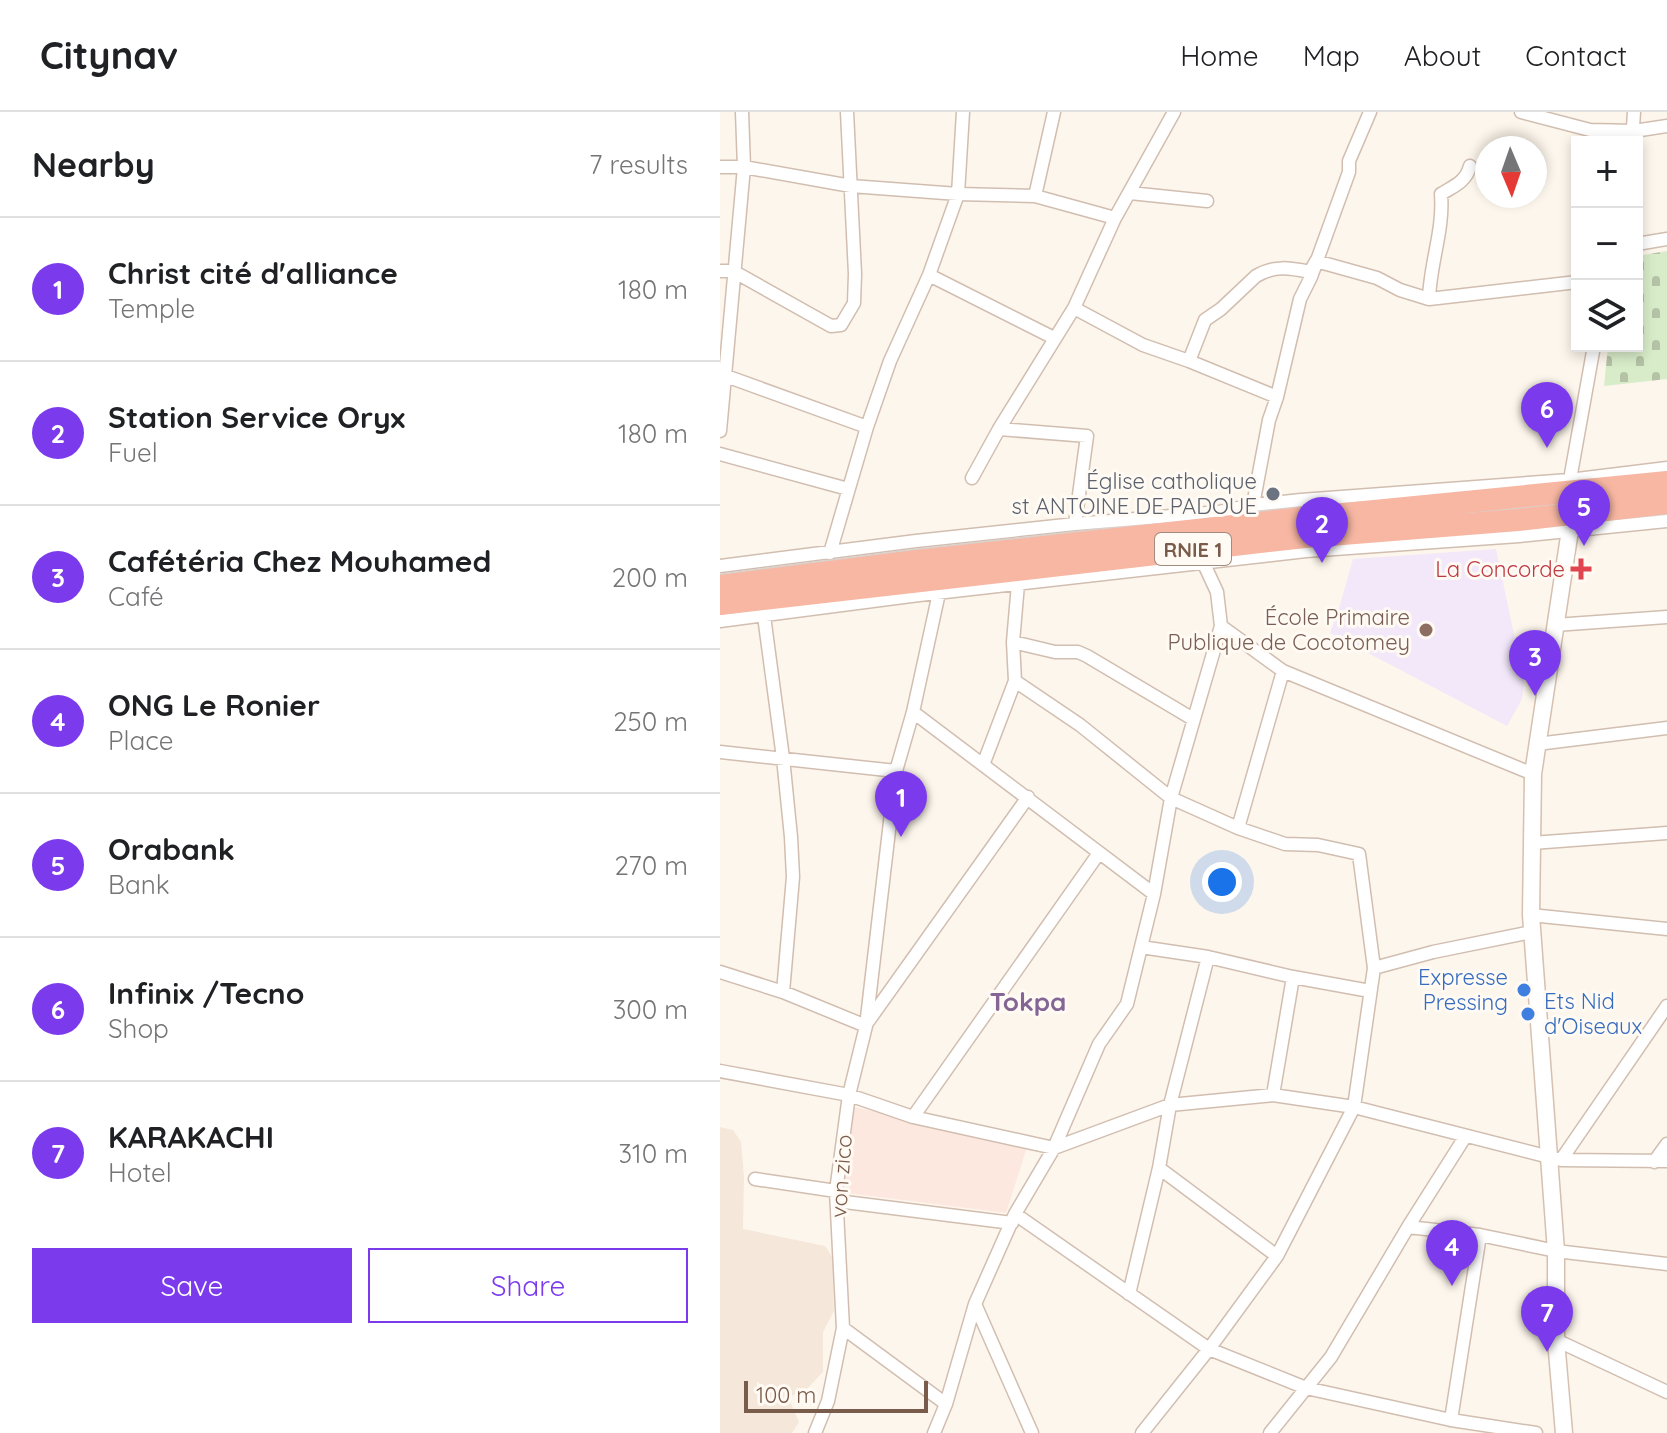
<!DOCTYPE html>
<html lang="en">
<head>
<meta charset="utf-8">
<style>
  :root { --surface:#fff; --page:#f2f2f2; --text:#202124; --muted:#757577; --line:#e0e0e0; --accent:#7c3aed }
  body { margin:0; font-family:Quicksand,sans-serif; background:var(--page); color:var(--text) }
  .controls { position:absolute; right:24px; top:24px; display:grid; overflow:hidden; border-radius:0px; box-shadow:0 4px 12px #0003 }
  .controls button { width:72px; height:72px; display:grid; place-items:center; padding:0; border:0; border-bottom:2px solid var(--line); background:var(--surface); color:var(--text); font:40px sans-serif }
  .compass { position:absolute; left:755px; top:24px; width:72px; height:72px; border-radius:50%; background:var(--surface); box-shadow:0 4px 12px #0003; rotate:178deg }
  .scale { position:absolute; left:24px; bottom:20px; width:184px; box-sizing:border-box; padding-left:8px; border:4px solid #7a5c4d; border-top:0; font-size:22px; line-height:28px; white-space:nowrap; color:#7a5c4d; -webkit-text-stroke:6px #fffaf3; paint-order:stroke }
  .you { position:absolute; left:502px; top:770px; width:28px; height:28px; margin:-20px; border:6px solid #fff; border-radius:50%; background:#1a73e8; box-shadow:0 0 0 12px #1a73e833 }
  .badge { display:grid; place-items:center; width:52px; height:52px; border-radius:50%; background:var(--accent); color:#fff; font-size:26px; font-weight:700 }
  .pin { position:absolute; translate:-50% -66px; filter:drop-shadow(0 2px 4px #0008) }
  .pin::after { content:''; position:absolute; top:42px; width:28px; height:24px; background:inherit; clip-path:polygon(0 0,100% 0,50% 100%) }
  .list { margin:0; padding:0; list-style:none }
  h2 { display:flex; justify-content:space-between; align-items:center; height:104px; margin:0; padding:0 32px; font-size:34px }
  h2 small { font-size:26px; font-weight:400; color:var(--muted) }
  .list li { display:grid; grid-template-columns:52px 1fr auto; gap:24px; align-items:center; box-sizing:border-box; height:144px; padding:0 32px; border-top:2px solid var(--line) }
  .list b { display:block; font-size:30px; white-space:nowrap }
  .list p { margin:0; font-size:26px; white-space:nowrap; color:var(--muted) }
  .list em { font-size:26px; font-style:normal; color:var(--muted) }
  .actions { display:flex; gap:16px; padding:24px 32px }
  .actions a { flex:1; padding:18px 0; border:2px solid var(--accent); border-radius:0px; text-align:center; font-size:28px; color:var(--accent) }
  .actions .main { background:var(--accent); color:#fff }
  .icon { flex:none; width:44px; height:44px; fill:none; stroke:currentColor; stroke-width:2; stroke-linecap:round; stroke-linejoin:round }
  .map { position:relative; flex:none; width:947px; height:1321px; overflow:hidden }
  header { display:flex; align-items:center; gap:48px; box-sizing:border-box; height:112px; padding:0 40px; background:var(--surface); border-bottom:2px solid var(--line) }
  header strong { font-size:38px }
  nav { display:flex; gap:44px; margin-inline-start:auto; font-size:28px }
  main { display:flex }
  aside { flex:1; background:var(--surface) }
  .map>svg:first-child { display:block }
</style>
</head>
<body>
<header>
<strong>Citynav</strong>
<nav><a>Home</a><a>Map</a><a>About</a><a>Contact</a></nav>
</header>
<main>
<aside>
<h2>Nearby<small>7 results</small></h2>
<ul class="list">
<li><span class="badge">1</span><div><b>Christ cité d'alliance</b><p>Temple</p></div><em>180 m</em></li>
<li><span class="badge">2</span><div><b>Station Service Oryx</b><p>Fuel</p></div><em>180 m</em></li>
<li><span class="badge">3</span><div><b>Cafétéria Chez Mouhamed</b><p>Café</p></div><em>200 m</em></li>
<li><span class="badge">4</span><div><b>ONG Le Ronier</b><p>Place</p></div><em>250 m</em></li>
<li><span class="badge">5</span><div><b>Orabank</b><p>Bank</p></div><em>270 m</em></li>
<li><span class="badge">6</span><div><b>Infinix /Tecno</b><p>Shop</p></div><em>300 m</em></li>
<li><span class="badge">7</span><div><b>KARAKACHI</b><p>Hotel</p></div><em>310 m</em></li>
</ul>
<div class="actions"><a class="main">Save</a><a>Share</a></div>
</aside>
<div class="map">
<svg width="947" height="1321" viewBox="0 0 947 1321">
  <defs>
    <pattern id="cemetery-stones" width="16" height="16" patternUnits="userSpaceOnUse" patternTransform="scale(2)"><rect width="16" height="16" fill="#d8ecc9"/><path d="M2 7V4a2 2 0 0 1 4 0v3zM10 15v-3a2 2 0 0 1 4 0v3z" fill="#b4c2a5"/></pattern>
  </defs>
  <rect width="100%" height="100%" fill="#fdf6ec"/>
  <!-- residential -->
  <path fill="#f5e8da" d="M0 1015 13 1018 21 1030 24 1065 23 1117 105 1134 113 1146 114 1199 103 1220V1260L86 1278 78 1279 69 1287 79 1310 72 1321H0Z"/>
  <!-- commercial -->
  <path fill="#fde8e0" d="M129 994 308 1032 286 1101 119 1080Z"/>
  <!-- education -->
  <path fill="#f3e8fa" d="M776 437 804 570 802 587 787 614 610 521 618 500 633 447Z"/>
  <!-- cemetery -->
  <path fill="url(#cemetery-stones)" d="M947 139V267L884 274 888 234H917V144Z"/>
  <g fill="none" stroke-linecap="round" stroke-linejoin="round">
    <!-- street casing -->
    <g stroke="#d1beb0" stroke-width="15">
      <path id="street" d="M801 0 870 18 914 19 947 14
        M912 30 914 0
        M0 55H24L131 74 238 82 315 84 395 106
        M410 81 487 89
        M315 84 334 0
        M917 132 947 127
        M0 159H13L111 214 121 213 134 191 135 162 127 0
        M209 163 334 226
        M709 187C710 151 724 118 721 82 734 74 746 70 750 54
        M354 196 423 233 469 249 557 285
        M469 249 485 208 501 197 536 164C554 153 570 156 590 160L596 149 657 166 680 178 709 187 857 170
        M6 264 147 315
        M279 317 367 324 355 412
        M0 319 24 55 22 0
        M0 342 128 377
        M252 366 279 317 354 196 395 106 454 0
        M849 373 874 234
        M533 393 549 308 557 285 580 187 591 165 629 60V49L650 0
        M110 441 147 315 170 249 209 163 238 82 243 0
        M0 454 196 429 355 412 499 400 533 393 581 388 849 368 947 356
        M44 504 63 646 71 725 73 765 63 880
        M0 509 199 483 586 439 799 424 947 409
        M835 513 947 505
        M501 514 563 559 813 662
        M293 530 335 540H358L367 544 473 607
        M295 569 360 613 451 686 518 716 565 732 598 733 639 742 654 856 634 995 557 1144 489 1237 422 1321
        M193 600 434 782
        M817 632 947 616
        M0 640 176 659
        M263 653 295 569 293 530 298 472
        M518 716 563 559
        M812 731 947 721
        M811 803 947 817
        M421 835 488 845 573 865 650 879
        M654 856 713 840 812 820
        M0 860 63 880 146 914
        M147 911 308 685
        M0 959 129 983 193 1005 334 1036 450 993 553 983 634 995 841 1048 947 1049
        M553 983 573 865
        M193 1005 379 741
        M841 1048 947 894
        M934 1050 947 1032
        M439 1056 557 1144
        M35 1067 116 1079
        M117 1089 292 1111
        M295 1102 489 1237 586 1276 731 1308 816 1321
        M688 1115 760 1123 731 1308
        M760 1123 836 1139 947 1152
        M409 1182 439 1056 450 993 488 845
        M255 1192 312 1321
        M123 1216 226 1292
        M836 1228 947 1280
        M95 1321 108 1289 123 1216 116 1079 129 983 146 914 176 659 193 600 219 481
        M214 1321 226 1292 255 1192 295 1102 334 1036 379 932 407 892 434 782 451 686 501 514 497 480 484 452
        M550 1321 611 1245 688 1115 745 1025"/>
    </g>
    <!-- secondary casing -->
    <g stroke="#d6c0b0" stroke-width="19">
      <path id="secondary" d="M844 1321 836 1228V1139L811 803 813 662 850 418 849 395"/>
    </g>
    <!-- highway casing -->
    <g stroke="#dad1cd" stroke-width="25">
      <path id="highway" d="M0 474 197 449 583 406 947 370
        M0 492 585 425 798 408 947 391"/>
    </g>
    <!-- street -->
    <use href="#street" stroke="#fff" stroke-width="12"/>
    <!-- secondary -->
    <use href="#secondary" stroke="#fff" stroke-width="16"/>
    <!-- highway -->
    <use href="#highway" stroke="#f7b7a3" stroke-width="22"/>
  </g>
  <!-- markers -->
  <circle fill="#6b7280" stroke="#fffaf3" stroke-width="3" cx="553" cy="382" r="8"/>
  <path fill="#e0444e" stroke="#fffaf3" stroke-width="3" d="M857 445h8v8h8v8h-8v8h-8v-8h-8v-8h8z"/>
  <circle fill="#8d6e63" stroke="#fffaf3" stroke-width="3" cx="706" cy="518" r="8"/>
  <g fill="#3f7fe0" stroke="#fffaf3" stroke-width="3">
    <circle cx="804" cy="878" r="8"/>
    <circle cx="808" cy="902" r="8"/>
  </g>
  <g text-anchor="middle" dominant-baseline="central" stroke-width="6" stroke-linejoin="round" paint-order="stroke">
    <!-- shield labels -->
    <rect fill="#fffaf3" stroke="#a28b7f" stroke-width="2" x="435" y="421" width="76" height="32" rx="6"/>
    <g font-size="20" font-weight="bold" fill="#7a5c4d">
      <text x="473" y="437">RNIE 1</text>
    </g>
    <!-- worship labels -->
    <g font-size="22" fill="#5b616d" stroke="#fffaf3" text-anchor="end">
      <text x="537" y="369">Église catholique<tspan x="537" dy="25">st ANTOINE DE PADOUE</tspan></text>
    </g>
    <!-- health labels -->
    <g font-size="22" fill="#be3a42" stroke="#fffaf3" text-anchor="end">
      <text x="845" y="457">La Concorde</text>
    </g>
    <!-- education labels -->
    <g font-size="22" fill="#785e54" stroke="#fffaf3" text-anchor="end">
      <text x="690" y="505">École Primaire<tspan x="690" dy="25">Publique de Cocotomey</tspan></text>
    </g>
    <!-- shop labels -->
    <g font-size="22" fill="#366cbe" stroke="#fffaf3" text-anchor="end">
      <text x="788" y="865">Expresse<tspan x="788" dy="25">Pressing</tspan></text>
      <text x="824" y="889" text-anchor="start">Ets Nid<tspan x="824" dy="25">d'Oiseaux</tspan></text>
    </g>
    <!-- street labels -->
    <g font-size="22" fill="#7a5c4d" stroke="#fffaf3">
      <text transform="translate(121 1064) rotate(-86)">von zico</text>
    </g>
    <!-- quarter labels -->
    <g font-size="26" font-weight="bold" fill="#846695" stroke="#fffaf3">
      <text x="308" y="889">Tokpa</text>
    </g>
  </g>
</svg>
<div class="controls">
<button>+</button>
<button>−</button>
<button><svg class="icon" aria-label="layers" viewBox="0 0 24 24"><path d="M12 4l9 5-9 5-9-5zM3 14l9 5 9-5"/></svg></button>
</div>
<svg class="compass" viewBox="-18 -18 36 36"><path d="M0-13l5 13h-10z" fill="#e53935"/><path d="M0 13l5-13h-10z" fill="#757577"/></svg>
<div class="scale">100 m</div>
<div class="you"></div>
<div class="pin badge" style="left:181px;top:725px">1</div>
<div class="pin badge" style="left:602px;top:451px">2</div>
<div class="pin badge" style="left:815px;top:584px">3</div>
<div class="pin badge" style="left:732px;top:1174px">4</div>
<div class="pin badge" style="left:864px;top:434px">5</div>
<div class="pin badge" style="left:827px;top:336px">6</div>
<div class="pin badge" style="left:827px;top:1240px">7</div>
</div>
</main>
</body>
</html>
